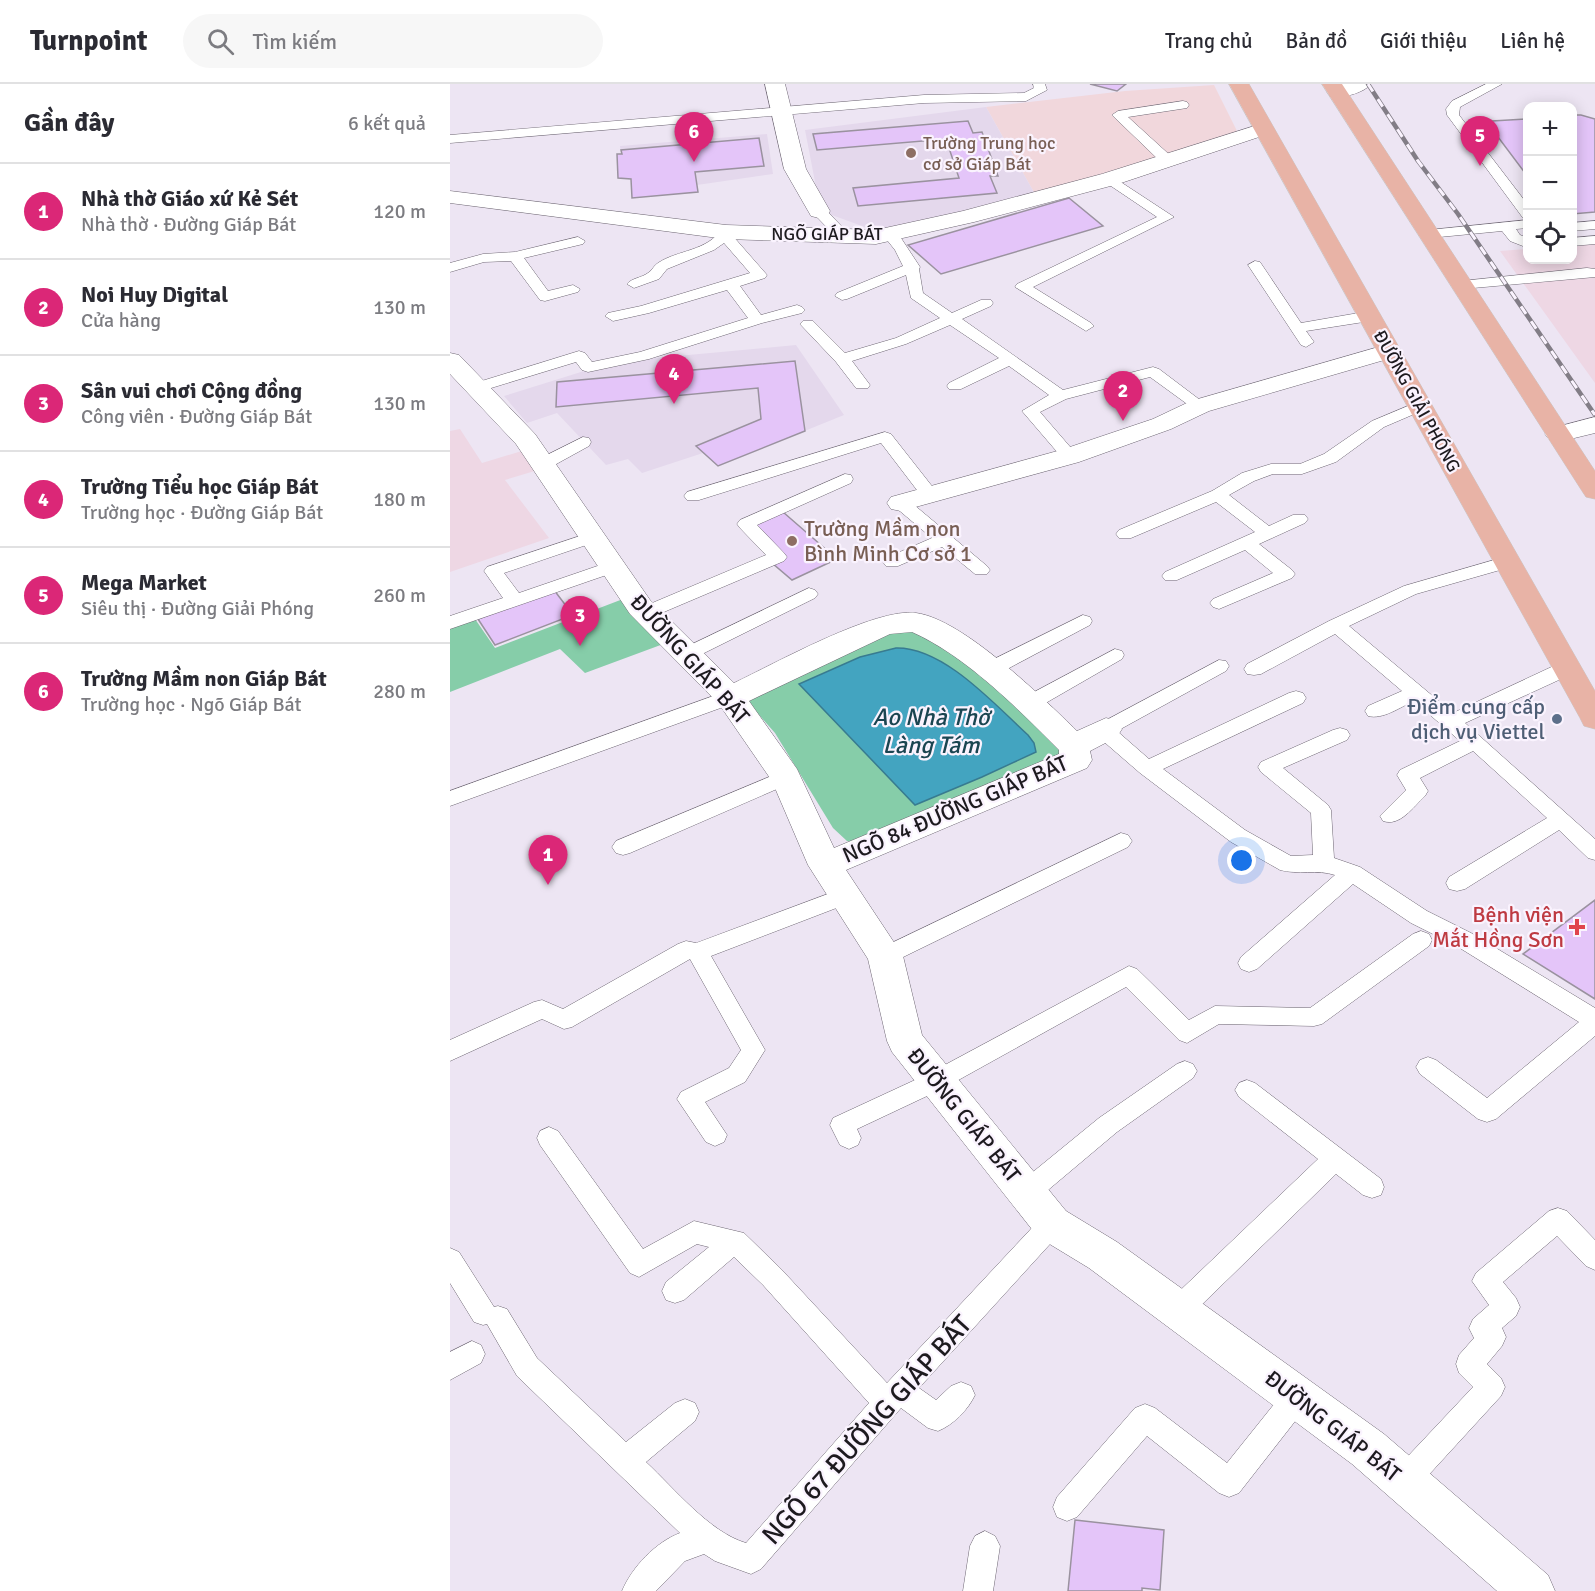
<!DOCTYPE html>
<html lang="vi">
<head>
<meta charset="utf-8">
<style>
  :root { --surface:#fff; --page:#f7f7f7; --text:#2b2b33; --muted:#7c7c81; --line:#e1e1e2; --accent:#db2777 }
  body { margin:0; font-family:Signika,sans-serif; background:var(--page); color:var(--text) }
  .controls { position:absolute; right:18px; top:18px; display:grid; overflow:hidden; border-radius:12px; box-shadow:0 3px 15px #0003 }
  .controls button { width:54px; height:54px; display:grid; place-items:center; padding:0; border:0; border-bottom:2px solid var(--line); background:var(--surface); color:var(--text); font:30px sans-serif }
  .you { position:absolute; left:792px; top:777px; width:21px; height:21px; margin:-15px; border:4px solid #fff; border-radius:50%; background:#1a73e8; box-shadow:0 0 0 9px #1a73e833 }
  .badge { display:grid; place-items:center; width:39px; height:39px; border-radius:50%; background:var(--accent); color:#fff; font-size:20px; font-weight:700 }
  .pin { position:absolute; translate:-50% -50px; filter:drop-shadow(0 2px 3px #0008) }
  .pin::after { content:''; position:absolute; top:32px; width:21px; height:18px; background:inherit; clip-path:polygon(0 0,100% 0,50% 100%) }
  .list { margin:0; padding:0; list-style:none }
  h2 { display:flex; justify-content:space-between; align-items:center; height:78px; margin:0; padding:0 24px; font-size:26px }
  h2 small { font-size:20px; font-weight:400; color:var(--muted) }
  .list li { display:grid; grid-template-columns:39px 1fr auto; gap:18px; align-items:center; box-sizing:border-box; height:96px; padding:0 24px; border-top:2px solid var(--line) }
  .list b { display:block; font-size:22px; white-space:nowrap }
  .list p { margin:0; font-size:20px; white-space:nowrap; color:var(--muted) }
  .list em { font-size:20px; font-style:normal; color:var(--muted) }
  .icon { flex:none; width:33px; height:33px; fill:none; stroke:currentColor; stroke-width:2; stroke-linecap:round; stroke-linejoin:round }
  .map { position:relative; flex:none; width:1145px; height:1507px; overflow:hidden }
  header { display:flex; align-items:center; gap:36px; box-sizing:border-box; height:84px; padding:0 30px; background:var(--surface); border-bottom:2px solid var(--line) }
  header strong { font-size:28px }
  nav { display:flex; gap:33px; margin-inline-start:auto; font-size:21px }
  .search { width:420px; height:54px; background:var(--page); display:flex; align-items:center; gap:15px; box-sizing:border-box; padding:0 21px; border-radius:33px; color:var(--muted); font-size:22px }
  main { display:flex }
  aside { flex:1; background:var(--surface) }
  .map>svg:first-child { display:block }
</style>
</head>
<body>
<header>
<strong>Turnpoint</strong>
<div class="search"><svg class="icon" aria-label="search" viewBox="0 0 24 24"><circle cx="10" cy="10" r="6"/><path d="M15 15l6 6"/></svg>Tìm kiếm</div>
<nav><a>Trang chủ</a><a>Bản đồ</a><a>Giới thiệu</a><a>Liên hệ</a></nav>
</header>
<main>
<aside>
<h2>Gần đây<small>6 kết quả</small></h2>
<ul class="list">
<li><span class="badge">1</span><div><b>Nhà thờ Giáo xứ Kẻ Sét</b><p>Nhà thờ · Đường Giáp Bát</p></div><em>120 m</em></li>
<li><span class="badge">2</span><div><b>Noi Huy Digital</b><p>Cửa hàng</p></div><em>130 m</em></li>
<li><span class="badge">3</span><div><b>Sân vui chơi Cộng đồng</b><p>Công viên · Đường Giáp Bát</p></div><em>130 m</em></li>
<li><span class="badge">4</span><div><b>Trường Tiểu học Giáp Bát</b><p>Trường học · Đường Giáp Bát</p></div><em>180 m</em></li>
<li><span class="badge">5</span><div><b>Mega Market</b><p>Siêu thị · Đường Giải Phóng</p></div><em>260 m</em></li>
<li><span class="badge">6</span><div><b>Trường Mầm non Giáp Bát</b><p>Trường học · Ngõ Giáp Bát</p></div><em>280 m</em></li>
</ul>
</aside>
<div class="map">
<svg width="1145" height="1507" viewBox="0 0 1145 1507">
  <rect width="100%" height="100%" fill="#ede5f3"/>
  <!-- commercial -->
  <path fill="#eed7e4" d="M1145 159V299L1050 167 1077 165 1078 176H1122L1123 161Z
    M10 345 32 379 75 366 88 386 55 396 99 454 0 488V347Z"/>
  <!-- industrial -->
  <path fill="#f1d7dc" d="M764 1 788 49 586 112 536 23 675 7Z"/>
  <!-- built -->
  <path fill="#e4d8ec" d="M536 23 586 112 467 141 423 146 379 130 367 108 355 46Z
    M317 50 323 90 247 101 248 108 182 114 181 95 168 94 167 70 171 69 170 62Z
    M346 261 394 331 268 382 253 369 192 389 178 375 156 381 107 329 77 339 54 312 163 278Z"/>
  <!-- green -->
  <path fill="#86cda9" d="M173 515 216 559 135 589 110 565 0 608V544L25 535 45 564Z
    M467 546 485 553 622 664 413 761 397 757 383 744 325 649 295 615 431 547Z"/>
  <!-- water -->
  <path fill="#43a4c0" stroke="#387b90" stroke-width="1.5" d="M446 564C494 563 545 621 578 651L584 659 586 668 532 693 465 721 349 600 410 573Z"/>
  <!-- building -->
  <path fill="#e4c5f9" stroke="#9a929f" stroke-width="1.5" d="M640 0H676L667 7Z
    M1122 31H1131L1145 35V128L1122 130Z
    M1078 35V93L1039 41 1042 37Z
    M518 37 523 49 532 48 548 92H540L547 109 408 122 403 104 509 94 496 55 367 66 363 50Z
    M309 54 314 82 245 88 248 108 182 114 181 95 168 94 167 70H172L171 66Z
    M619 114 653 142 491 190 458 161Z
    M345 277 355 347 268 382 246 362 311 335 308 304 106 323 107 298Z
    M333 428 387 475 342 496 322 479 301 442Z
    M104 506 123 531 45 561 28 535Z
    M1145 816V915L1073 870Z
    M625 1436 714 1446 710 1506 692 1504V1507H618Z"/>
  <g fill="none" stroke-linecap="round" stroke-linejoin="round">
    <!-- lane casing -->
    <g stroke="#6e6773" stroke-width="1">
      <path id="lane" d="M583 0H595L597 6 576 17 474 19 0 59V51L474 11 574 9 584 4Z
        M1036 0H1052L1010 23 1009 31 1078 121V135L1073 134 997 31 996 25 1002 17Z
        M733 17 737 18 739 21 737 24 678 33 723 74 725 77 723 80H713L662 31 668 27Z
        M660 91 724 133 583 203 641 239 644 242 636 247 565 203 567 200 707 133 655 98 653 95Z
        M369 123 374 124 399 150 401 153 399 156H389L364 130 362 127Z
        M1078 136V144L1066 145 1070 151 1078 154V164L1060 157 1052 147 979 154 972 150 979 146Z
        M1145 137V145L1122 147V139Z
        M276 144 281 145 282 151 317 191 315 194 290 202 311 231 347 221 352 223 355 226 352 229 312 239 199 275 138 288 132 286 126 278 28 308 20 303 22 300 129 267 135 269 142 278 190 268 298 234 277 206 199 229 163 237 155 232 158 229 191 222 300 189 274 159 264 166 217 185 209 195 184 204 177 200C182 194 191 194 198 189 202 187 204 181 208 179 227 166 259 167 271 145Z
        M440 147 451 154 470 183 469 185 473 209 502 229 531 216H541L543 219 541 222 512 235 613 306 703 283 709 285 758 322 750 327 744 325 700 293 616 315 590 328 628 372 620 377 614 376 572 327 599 311 559 282 511 305H499L497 302 499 299 549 274 500 241 456 260 402 277 420 301 418 304H406L386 278 350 240 353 237H363L395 269 446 254 490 234 461 214 456 191 397 215 392 216 385 212 387 209 453 182 445 166 433 151Z
        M1145 152V160L1122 162V154Z
        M128 153 135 157 133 160 74 174 98 207 123 201 130 205 128 208 95 217 90 216 61 177 34 178 0 188V179L33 170 65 168Z
        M805 177 810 178 851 239 920 227 928 232 920 237 856 247 864 258 856 263 851 261 798 181Z
        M1137 184 1145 185V193L1012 205 1005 201 1012 197Z
        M970 317 978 322 976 325 934 343 886 378 852 390H823L804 397 779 411 819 442 843 431H855L858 435 855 439 809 460 842 486 845 490 842 494 769 525 763 523 760 519 763 515 823 489 795 466 727 496H715L712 492 715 488 805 448 766 418 681 454H669L666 450 669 446 762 407 792 389 821 380H850L874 370 922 337Z
        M435 348 441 350 485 406 488 410 485 414H473L431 359 249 416H237L234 412 237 408Z
        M133 353 139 354 141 358 139 362 99 384 93 385 85 380 87 376Z
        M395 390 401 391 403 395 401 399 307 441 334 469 337 473 334 477 202 533H188L186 529 188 525 316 471 290 444 287 440 290 436Z
        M451 414 457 415 537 482 540 486 537 490H525L492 463 448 482H436L433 478 436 474 482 454 445 423 442 419 445 415Z
        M142 448 148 449 151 453 148 457 54 489 69 509 162 477 168 479 171 483 168 487 0 545V532L53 514 34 487 37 483Z
        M1058 472 1064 474 1067 478 1064 482 966 510 899 542 1003 629 1110 579 1117 578 1124 579 1127 584 1124 589 1015 639 1145 755V776L1138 774 1109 746 1015 805 1007 807 999 805 996 799 999 793 1097 734 1023 667 970 694 978 707 975 712C963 723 950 743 933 737L930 732 956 706 947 691 950 686 1010 657 964 617C950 623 933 636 918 632L915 627 918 622 952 607 885 550 811 590 804 591 797 590 794 585 797 580 879 537 954 502Z
        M359 504 365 506 368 510 365 514 244 574 237 576 230 574 228 570 230 566Z
        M633 531 640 533 642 537 640 541 546 591 539 592 532 591 529 586 532 581Z
        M665 565 672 567 674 571 672 575 587 624 580 626 573 624 570 619 573 614Z
        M769 576 776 577 779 582 776 587 667 647 699 675 839 609 846 607 853 609 856 614 853 619 713 685 795 746 841 772 863 771 861 729 811 688 808 683 811 678 883 646 890 644 897 646 900 651 897 656 833 684 878 721 881 726 884 774 910 783 977 827 1021 849 1145 924V952L1046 1035 1037 1038 1028 1035 970 990 966 983 970 976 978 973 986 976 1037 1014 1129 938 1005 861 961 839 903 800 807 885 799 888 791 885 788 879 791 873 885 791C867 785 848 791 830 786L781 758 690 689 653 657 646 645 649 640Z
        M280 606 287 608 290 613 287 618 0 722V707Z
        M336 686 343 688 346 693 343 698 180 769 173 771 166 769 162 763 166 757Z
        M671 749 678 751 682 757 678 763 443 878 435 881 427 878 424 872 427 866Z
        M394 804 402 806 405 812 402 818 261 872 315 966 295 998 255 1018 277 1051 274 1058 265 1062 256 1058 227 1015 231 1008 279 984 291 966 240 875 122 943 114 945 92 935 0 977V956L84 918 92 916 113 925 228 860 236 857 246 859Z
        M971 847 979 850 982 856 979 862 872 940 864 942 769 940 737 959 729 956 676 903 494 1004 407 1045 411 1054 408 1061 399 1065 390 1061 380 1041 383 1034 478 990 679 882 687 885 739 936 765 922 860 924 963 850Z
        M735 977 743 980 747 987 743 994 667 1048 585 1117 576 1120 567 1117 563 1109 567 1101 649 1034 727 980Z
        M797 996 805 999 931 1095 934 1103 931 1111 922 1114 913 1111 886 1090 737 1235 728 1238 719 1235 715 1226 719 1217 868 1075 789 1013 785 1006 789 999Z
        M99 1043 108 1047 193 1165 244 1137 294 1149 331 1185 437 1299 593 1132 602 1129 611 1132 615 1140 611 1148 469 1304 486 1316 501 1302 511 1298 521 1302 525 1311C518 1326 503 1341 488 1347L478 1344 451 1324 311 1485 301 1490 265 1477 254 1470 235 1477 206 1507H172C182 1483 206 1458 230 1449L67 1292 37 1240 33 1241 24 1238 0 1199V1164L9 1168 44 1223 48 1222 57 1225 87 1274 176 1358 225 1319 235 1315 245 1319 249 1328 245 1337 196 1378C224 1404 259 1448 296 1459L419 1319 313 1201 284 1173 234 1216 225 1219 216 1216 212 1207 216 1198 259 1163 247 1160 189 1193 180 1189 90 1061 87 1054 90 1047Z
        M1108 1124 1117 1127 1145 1156V1186L1136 1182 1107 1152 1053 1198 1066 1214 1070 1223 1066 1232 1052 1244 1056 1253 1052 1262 1037 1280 1051 1294 1055 1303 1051 1312 964 1407 954 1411 944 1407 940 1397 944 1387 1023 1303 1009 1289 1006 1280 1009 1271 1024 1254 1019 1244 1023 1235 1039 1221 1022 1197 1026 1189 1099 1127Z
        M22 1257 31 1261 35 1270 31 1279 0 1296V1268Z
        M847 1300 857 1304 861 1313 857 1322 789 1409 779 1413 769 1409 697 1352 627 1433 617 1437 607 1433 603 1423 607 1413 685 1324 695 1320 705 1324 777 1379 837 1304Z
        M535 1447 545 1452 550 1462 543 1507H513L520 1462 525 1452Z"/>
    </g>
    <!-- street casing -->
    <g stroke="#6e6773" stroke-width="1">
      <path id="street" d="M315 0H335L356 85 380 127 377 132 369 134 361 132 334 85Z
        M814 39 821 41 824 45 821 49 668 100 524 138 426 160 276 155 0 119V107L276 141 426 146 513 127 652 90Z
        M939 260 948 262 951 267 948 272 759 327 721 345 629 378 451 427 441 425 437 419 441 413 611 366 703 335 741 317Z
        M0 269 9 271 85 350 200 516 284 599C324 580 426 523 466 529 513 535 593 614 627 647L656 634 667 637 672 645 667 653 640 667 642 676 637 684 396 786 453 872 472 951 616 1127 667 1158 934 1350 1098 1491 1105 1507H1047L902 1380 639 1184 588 1153 442 968 437 957 418 875 358 781 322 697 269 620 180 530 66 360 0 290ZM462 548C516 572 567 624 609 666V670L384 764 347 685 299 617 440 550Z
        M1145 333V349L1108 358 1099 355 1095 350 1099 345Z"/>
    </g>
    <!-- secondary casing -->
    <g stroke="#6e6773" stroke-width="1">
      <path id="secondary" d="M892 0H921C914 9 891 15 880 12L877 8 880 4Z"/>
    </g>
    <!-- primary casing -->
    <g stroke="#c9c8c9" stroke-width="1">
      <path id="primary" d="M779 0H799L1145 607V645L1134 642 1130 634Z
        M872 0H892L1145 387V415L1136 413 1132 407Z"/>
    </g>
    <!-- lane -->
    <use href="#lane" fill="#fff" fill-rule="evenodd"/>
    <!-- street -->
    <use href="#street" fill="#fff" fill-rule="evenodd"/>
    <!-- secondary -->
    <use href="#secondary" fill="#fff" fill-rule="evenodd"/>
    <!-- primary -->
    <use href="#primary" fill="#e8b3a6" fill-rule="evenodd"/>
    <!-- rail casing -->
    <g stroke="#827d86" stroke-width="4.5">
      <path id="rail" d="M918 0 968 77 1008 130 1145 331"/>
    </g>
    <!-- rail -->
    <use href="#rail" stroke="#faf3fe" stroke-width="3" stroke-dasharray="9" stroke-linecap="butt"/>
  </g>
  <!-- markers -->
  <g fill="#8d6e63" stroke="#faf3fe" stroke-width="2">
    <circle cx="461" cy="69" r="6"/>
    <circle cx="342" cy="457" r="6"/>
  </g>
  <circle fill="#5c6f8a" stroke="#faf3fe" stroke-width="2" cx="1107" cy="635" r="6"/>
  <path fill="#e0444e" stroke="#faf3fe" stroke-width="2" d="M1124 834h6v6h6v6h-6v6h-6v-6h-6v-6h6z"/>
  <g text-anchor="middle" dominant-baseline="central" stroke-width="4.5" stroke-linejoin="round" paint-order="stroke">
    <!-- far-education labels -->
    <g font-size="18" fill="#785e54" stroke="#faf3fe" text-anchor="start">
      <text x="473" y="59">Trường Trung học<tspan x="473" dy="21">cơ sở Giáp Bát</tspan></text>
    </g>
    <!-- far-street labels -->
    <g font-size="18" fill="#1d1a1f" stroke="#faf3fe">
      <text x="377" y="150">NGÕ GIÁP BÁT</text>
      <text transform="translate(967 317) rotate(61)">ĐƯỜNG GIẢI PHÓNG</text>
    </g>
    <!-- education labels -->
    <g font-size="22" fill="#785e54" stroke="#faf3fe" text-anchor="start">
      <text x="354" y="444">Trường Mầm non<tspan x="354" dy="25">Bình Minh Cơ sở 1</tspan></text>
    </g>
    <!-- street labels -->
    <g font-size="22" fill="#1d1a1f" stroke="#faf3fe">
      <text transform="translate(240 575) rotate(48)">ĐƯỜNG GIÁP BÁT</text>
      <text transform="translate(505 725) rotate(-23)">NGÕ 84 ĐƯỜNG GIÁP BÁT</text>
      <text transform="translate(514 1031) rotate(51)">ĐƯỜNG GIÁP BÁT</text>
      <text transform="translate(883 1342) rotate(38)">ĐƯỜNG GIÁP BÁT</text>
    </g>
    <!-- service labels -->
    <g font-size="22" fill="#4e5e75" stroke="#faf3fe" text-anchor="end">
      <text x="1095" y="622">Điểm cung cấp<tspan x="1095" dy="25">dịch vụ Viettel</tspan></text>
    </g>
    <!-- health labels -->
    <g font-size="22" fill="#be3a42" stroke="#faf3fe" text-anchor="end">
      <text x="1114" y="830">Bệnh viện<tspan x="1114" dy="25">Mắt Hồng Sơn</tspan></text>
    </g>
    <!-- water labels -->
    <g font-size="24" font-style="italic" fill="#1a4551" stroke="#faf3fe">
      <text x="481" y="633">Ao Nhà Thờ<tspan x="481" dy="28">Làng Tám</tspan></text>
    </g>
    <!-- near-street labels -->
    <g font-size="27" fill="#1d1a1f" stroke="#faf3fe">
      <text transform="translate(417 1346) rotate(-48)">NGÕ 67 ĐƯỜNG GIÁP BÁT</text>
    </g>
  </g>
</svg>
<div class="controls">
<button>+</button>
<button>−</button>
<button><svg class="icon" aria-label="locate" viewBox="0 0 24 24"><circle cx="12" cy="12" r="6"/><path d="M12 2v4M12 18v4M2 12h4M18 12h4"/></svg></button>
</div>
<div class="you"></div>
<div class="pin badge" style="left:98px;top:801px">1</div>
<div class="pin badge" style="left:673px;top:337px">2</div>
<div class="pin badge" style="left:130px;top:562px">3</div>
<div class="pin badge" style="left:224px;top:320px">4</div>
<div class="pin badge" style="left:1030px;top:82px">5</div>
<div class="pin badge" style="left:244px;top:78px">6</div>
</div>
</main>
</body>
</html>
